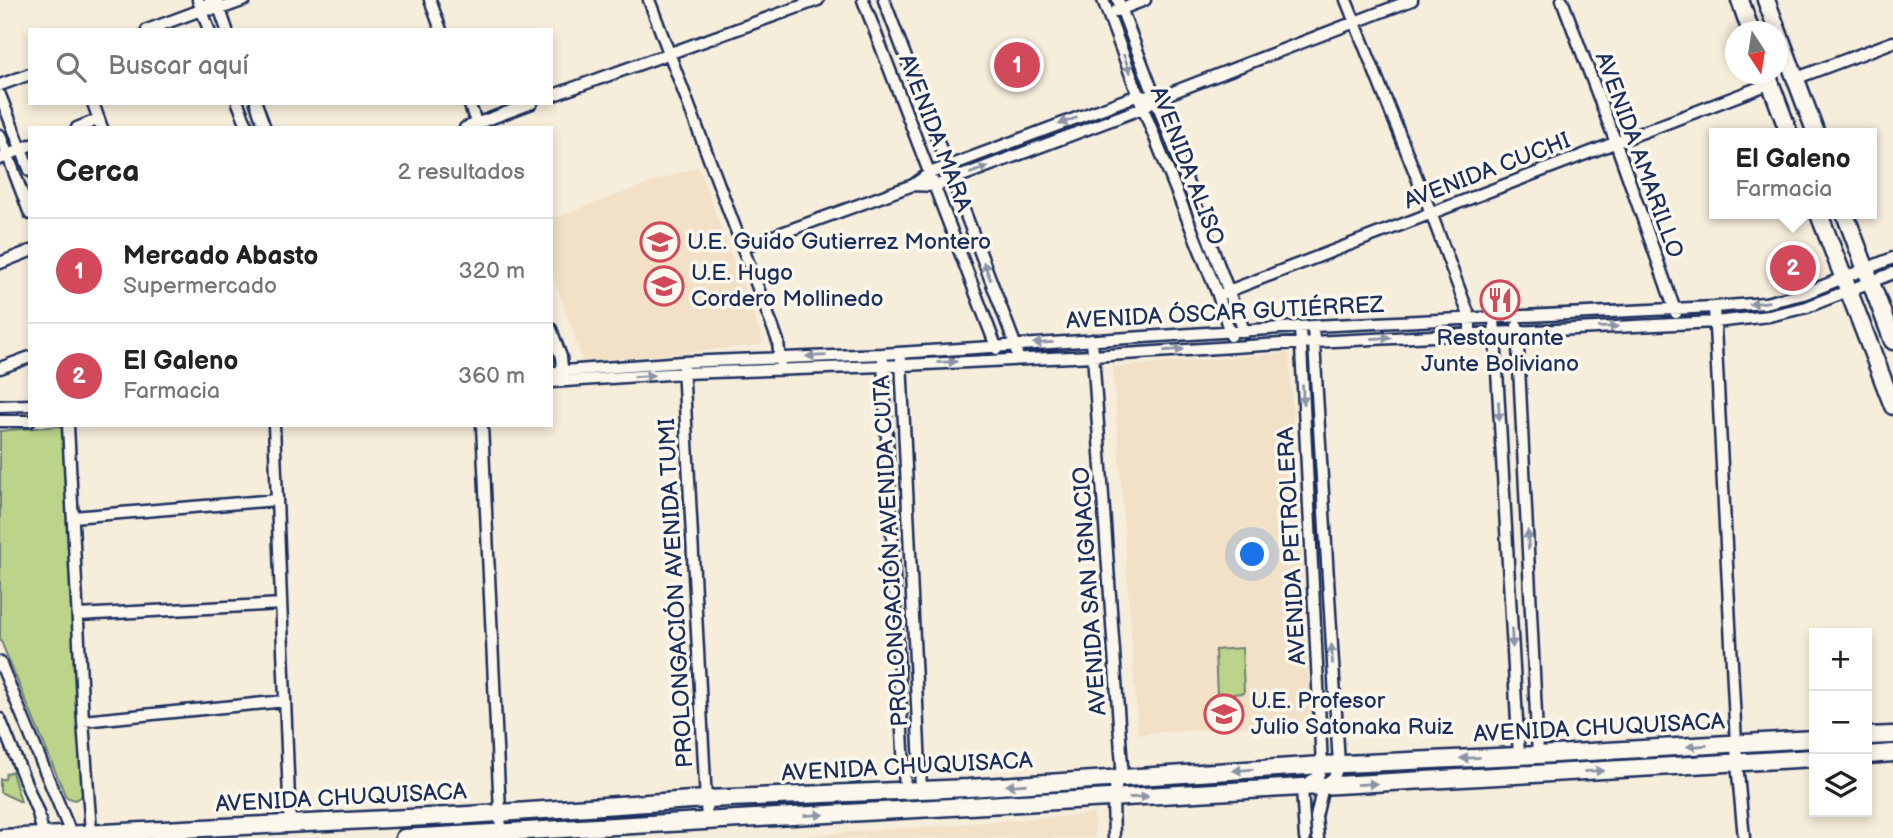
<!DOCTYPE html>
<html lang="es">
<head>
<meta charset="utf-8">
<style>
  :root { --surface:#fff; --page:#f6f6f6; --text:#222; --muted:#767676; --line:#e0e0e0; --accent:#d1495b }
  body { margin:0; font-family:"Balsamiq Sans",sans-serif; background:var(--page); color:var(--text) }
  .controls { position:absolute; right:21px; bottom:21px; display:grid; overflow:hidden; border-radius:0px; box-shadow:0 4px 10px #0003 }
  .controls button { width:63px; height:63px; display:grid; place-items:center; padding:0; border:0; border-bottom:2px solid var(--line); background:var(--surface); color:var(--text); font:35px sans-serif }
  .compass { position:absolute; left:1725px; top:21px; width:63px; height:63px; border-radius:50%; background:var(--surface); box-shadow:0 4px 10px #0003; rotate:168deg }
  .you { position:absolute; left:1253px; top:555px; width:24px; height:24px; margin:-18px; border:5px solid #fff; border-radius:50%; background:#1a73e8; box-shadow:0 0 0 10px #1a73e833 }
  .badge { display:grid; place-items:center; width:46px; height:46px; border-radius:50%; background:var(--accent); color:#fff; font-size:23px; font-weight:700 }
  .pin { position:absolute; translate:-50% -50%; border:4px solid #fff; box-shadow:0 2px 7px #0006 }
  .popup { position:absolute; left:1709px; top:128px; width:168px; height:91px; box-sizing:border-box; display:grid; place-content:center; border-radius:0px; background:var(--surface); filter:drop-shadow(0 2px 5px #0005); font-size:23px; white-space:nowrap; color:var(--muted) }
  .popup b { font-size:26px; color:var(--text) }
  .popup::after { content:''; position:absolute; left:50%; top:100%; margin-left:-14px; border:14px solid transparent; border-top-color:var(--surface) }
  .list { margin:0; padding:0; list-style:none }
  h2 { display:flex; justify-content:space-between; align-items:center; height:91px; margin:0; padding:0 28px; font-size:30px }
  h2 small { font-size:23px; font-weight:400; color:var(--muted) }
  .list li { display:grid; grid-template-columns:46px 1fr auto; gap:21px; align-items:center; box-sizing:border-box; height:105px; padding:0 28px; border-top:2px solid var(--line) }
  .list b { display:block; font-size:26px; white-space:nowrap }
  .list p { margin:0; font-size:23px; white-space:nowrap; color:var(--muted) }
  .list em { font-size:23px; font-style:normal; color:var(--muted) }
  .icon { flex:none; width:38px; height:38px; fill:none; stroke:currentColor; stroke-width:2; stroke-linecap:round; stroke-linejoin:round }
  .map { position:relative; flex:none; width:1893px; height:838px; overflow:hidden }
  .search { position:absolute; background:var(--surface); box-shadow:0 4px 10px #0003; left:28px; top:28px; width:525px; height:77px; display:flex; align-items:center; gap:18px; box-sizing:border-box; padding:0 24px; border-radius:0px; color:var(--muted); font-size:26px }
  .panel { position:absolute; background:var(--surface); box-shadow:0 4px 10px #0003; left:28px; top:126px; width:525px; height:301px; border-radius:0px }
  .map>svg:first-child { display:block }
</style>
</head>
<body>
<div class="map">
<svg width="1893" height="838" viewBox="0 0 1893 838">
  <rect width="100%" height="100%" fill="#f7eddb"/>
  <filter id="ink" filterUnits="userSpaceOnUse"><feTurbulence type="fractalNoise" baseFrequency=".0143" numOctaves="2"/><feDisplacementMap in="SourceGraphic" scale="14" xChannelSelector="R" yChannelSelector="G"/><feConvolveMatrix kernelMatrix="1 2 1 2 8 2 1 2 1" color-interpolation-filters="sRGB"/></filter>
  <g filter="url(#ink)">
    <!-- built -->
    <path fill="#f2e0c7" d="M698 166 763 340 760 345 583 362 551 268V219Z
      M1289 353 1311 723 1138 734 1113 367Z
      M1094 814 1095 838H775Z"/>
    <!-- green -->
    <path fill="#bcd48a" stroke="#6c8274" stroke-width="2" d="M60 426 64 431 83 796 75 800 66 797 0 639V431Z
      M1242 648 1244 693 1217 695 1215 650Z
      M12 771V772L21 802 0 792V779H5L6 774Z"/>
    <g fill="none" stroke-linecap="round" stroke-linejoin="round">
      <!-- minor casing -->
      <g stroke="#1b2f5e" stroke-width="15">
        <path id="minor" d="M198 0 209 30
          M211 0 201 10 220 9 245 0
          M430 0 441 30
          M649 0 778 341 780 362
          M863 0 997 349
          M884 0 1015 344 1018 359
          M1103 0 1143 108 1218 295 1231 336
          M1118 0 1238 316 1245 332
          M1346 0 1431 213 1470 318V333
          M1562 0 1616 143 1676 313
          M218 4 227 30
          M1116 11 1145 0
          M147 30 201 10
          M1797 78 1893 42
          M0 85 30 74
          M0 95 30 171
          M551 96 818 0
          M93 103 102 128
          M238 103 248 128
          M256 103 265 128
          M469 103 478 127
          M77 128 99 119
          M465 128 532 103
          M0 135 30 214
          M0 159 30 145
          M913 185 935 186 1143 108 1155 99 1412 0
          M743 247 913 185 930 173 1138 95 1155 99
          M0 263 30 251
          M1218 295 1771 83
          M1714 307 1737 763 1744 838
          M1494 318 1519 756
          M1313 326 1339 764 1334 777 1323 786 1316 817 1318 838
          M1517 326 1538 755
          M1300 327 1322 765 1318 776 1302 787 1305 838
          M551 329 561 357 563 377
          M1092 340 1122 766 1113 798 1114 838
          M901 360 921 789
          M883 361 905 789
          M683 366 707 821
          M0 368 30 357
          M551 372 683 362 882 354 1313 326 1714 307 1765 303 1803 294 1893 258
          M551 382 683 373 883 366 1093 356 1313 342 1715 322 1769 316 1807 307 1893 273
          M0 406 30 405
          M0 421H30
          M68 425 83 721 91 832
          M274 425 290 823
          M482 425 501 833
          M73 517 277 500
          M78 615 281 604
          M0 662 72 836
          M0 719 38 813 44 838
          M83 721 285 701"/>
      </g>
      <!-- primary casing -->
      <g stroke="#1b2f5e" stroke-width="21">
        <path id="primary" d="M1740 0 1751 32
          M1766 0 1816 133
          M1767 74 1789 133
          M1819 214 1893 406
          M1845 214 1893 341
          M1867 736 1893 735
          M1867 755 1893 753
          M2 838 469 815 706 799 968 788 1322 765 1538 755 1814 739
          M404 838 1814 758"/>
      </g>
      <!-- minor -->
      <use href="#minor" stroke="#fbf7ec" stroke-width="10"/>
      <!-- primary -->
      <use href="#primary" stroke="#fbf7ec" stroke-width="16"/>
    </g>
    <!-- one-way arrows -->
    <defs><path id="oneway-solid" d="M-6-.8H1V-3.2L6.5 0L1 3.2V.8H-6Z" transform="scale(1.75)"/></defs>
    <g fill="#8b93a5">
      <use href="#oneway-solid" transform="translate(1127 64) rotate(70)"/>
      <use href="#oneway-solid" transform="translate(1068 121) rotate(159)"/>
      <use href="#oneway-solid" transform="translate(979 170) rotate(-21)"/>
      <use href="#oneway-solid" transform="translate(987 271) rotate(-111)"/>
      <use href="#oneway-solid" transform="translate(1759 303) rotate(173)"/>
      <use href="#oneway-solid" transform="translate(1608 327) rotate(-3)"/>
      <use href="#oneway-solid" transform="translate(1381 338) rotate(-3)"/>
      <use href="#oneway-solid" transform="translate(1043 343) rotate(177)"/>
      <use href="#oneway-solid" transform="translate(1174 350) rotate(-4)"/>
      <use href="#oneway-solid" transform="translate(816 356) rotate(178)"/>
      <use href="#oneway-solid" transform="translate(947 362) rotate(-3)"/>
      <use href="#oneway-solid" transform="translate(644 376) rotate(-4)"/>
      <use href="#oneway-solid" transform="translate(1303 395) rotate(87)"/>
      <use href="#oneway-solid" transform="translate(1499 411) rotate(87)"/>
      <use href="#oneway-solid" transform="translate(1528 540) rotate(-93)"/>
      <use href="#oneway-solid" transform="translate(1512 638) rotate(87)"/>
      <use href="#oneway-solid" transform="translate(1332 654) rotate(-93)"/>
      <use href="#oneway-solid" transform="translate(1697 746) rotate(177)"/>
      <use href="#oneway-solid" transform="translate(1470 758) rotate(177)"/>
      <use href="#oneway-solid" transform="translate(1243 770) rotate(176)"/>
      <use href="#oneway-solid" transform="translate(1594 771) rotate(-3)"/>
      <use href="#oneway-solid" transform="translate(1367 784) rotate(-3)"/>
      <use href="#oneway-solid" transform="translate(1016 785) rotate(176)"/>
      <use href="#oneway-solid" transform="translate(1139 797) rotate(-4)"/>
      <use href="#oneway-solid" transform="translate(814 815) rotate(-3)"/>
    </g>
  </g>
  <!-- icons -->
  <defs>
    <g id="school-ring" transform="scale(2.0125)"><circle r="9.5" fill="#fbf7ec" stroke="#d1495b" stroke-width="1.5"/><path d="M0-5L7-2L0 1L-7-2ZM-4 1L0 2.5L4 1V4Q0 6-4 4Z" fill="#d1495b"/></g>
    <g id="restaurant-ring" transform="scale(2.0125)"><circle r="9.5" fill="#fbf7ec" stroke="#d1495b" stroke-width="1.5"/><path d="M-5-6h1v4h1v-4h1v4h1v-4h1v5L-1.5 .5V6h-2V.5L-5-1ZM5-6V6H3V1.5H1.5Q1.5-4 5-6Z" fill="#d1495b"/></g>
  </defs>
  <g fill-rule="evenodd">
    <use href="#school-ring" x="660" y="242"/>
    <use href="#school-ring" x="664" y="286"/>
    <use href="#restaurant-ring" x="1500" y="300"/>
    <use href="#school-ring" x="1224" y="714"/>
  </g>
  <g text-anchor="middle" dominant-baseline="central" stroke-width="7" stroke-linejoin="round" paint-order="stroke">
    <!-- street labels -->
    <g font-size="23" fill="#1b2f5e" stroke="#fbf7ec">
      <text transform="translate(935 133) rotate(69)">AVENIDA MARA</text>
      <text transform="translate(1639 155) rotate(70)">AVENIDA AMARILLO</text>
      <text transform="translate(1187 166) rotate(69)">AVENIDA ALISO</text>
      <text transform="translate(1487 171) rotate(-21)">AVENIDA CUCHI</text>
      <text transform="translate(1225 313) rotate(-3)">AVENIDA ÓSCAR GUTIÉRREZ</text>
      <text transform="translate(1292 546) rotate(-93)">AVENIDA PETROLERA</text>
      <text transform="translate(891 551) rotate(-93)">PROLONGACIÓN AVENIDA CUTA</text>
      <text transform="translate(1090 591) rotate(-94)">AVENIDA SAN IGNACIO</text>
      <text transform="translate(676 593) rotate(-93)">PROLONGACIÓN AVENIDA TUMI</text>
      <text transform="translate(1599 728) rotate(-3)">AVENIDA CHUQUISACA</text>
      <text transform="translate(907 767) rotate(-3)">AVENIDA CHUQUISACA</text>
      <text transform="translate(341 798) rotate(-3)">AVENIDA CHUQUISACA</text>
    </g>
    <!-- poi labels -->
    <g font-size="23" fill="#1b2f5e" stroke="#fbf7ec" text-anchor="start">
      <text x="687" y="242">U.E. Guido Gutierrez Montero</text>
      <text x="691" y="273">U.E. Hugo<tspan x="691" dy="26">Cordero Mollinedo</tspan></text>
      <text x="1500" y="338" text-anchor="middle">Restaurante<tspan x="1500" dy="26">Junte Boliviano</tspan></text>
      <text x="1251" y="701">U.E. Profesor<tspan x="1251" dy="26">Julio Satonaka Ruiz</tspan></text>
    </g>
  </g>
</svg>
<div class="controls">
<button>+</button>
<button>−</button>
<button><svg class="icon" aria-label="layers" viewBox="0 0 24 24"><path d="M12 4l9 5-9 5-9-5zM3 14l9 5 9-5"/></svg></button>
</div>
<svg class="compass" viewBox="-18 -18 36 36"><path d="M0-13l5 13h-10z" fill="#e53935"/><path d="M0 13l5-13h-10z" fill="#767676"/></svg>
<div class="you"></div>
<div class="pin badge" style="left:1017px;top:65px">1</div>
<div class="pin badge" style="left:1793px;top:268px">2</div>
<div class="popup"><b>El Galeno</b>Farmacia</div>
<div class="search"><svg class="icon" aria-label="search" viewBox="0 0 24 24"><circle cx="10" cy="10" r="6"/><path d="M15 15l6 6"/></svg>Buscar aquí</div>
<section class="panel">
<h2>Cerca<small>2 resultados</small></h2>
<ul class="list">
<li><span class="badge">1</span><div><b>Mercado Abasto</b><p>Supermercado</p></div><em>320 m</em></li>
<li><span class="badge">2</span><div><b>El Galeno</b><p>Farmacia</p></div><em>360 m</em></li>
</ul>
</section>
</div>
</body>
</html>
